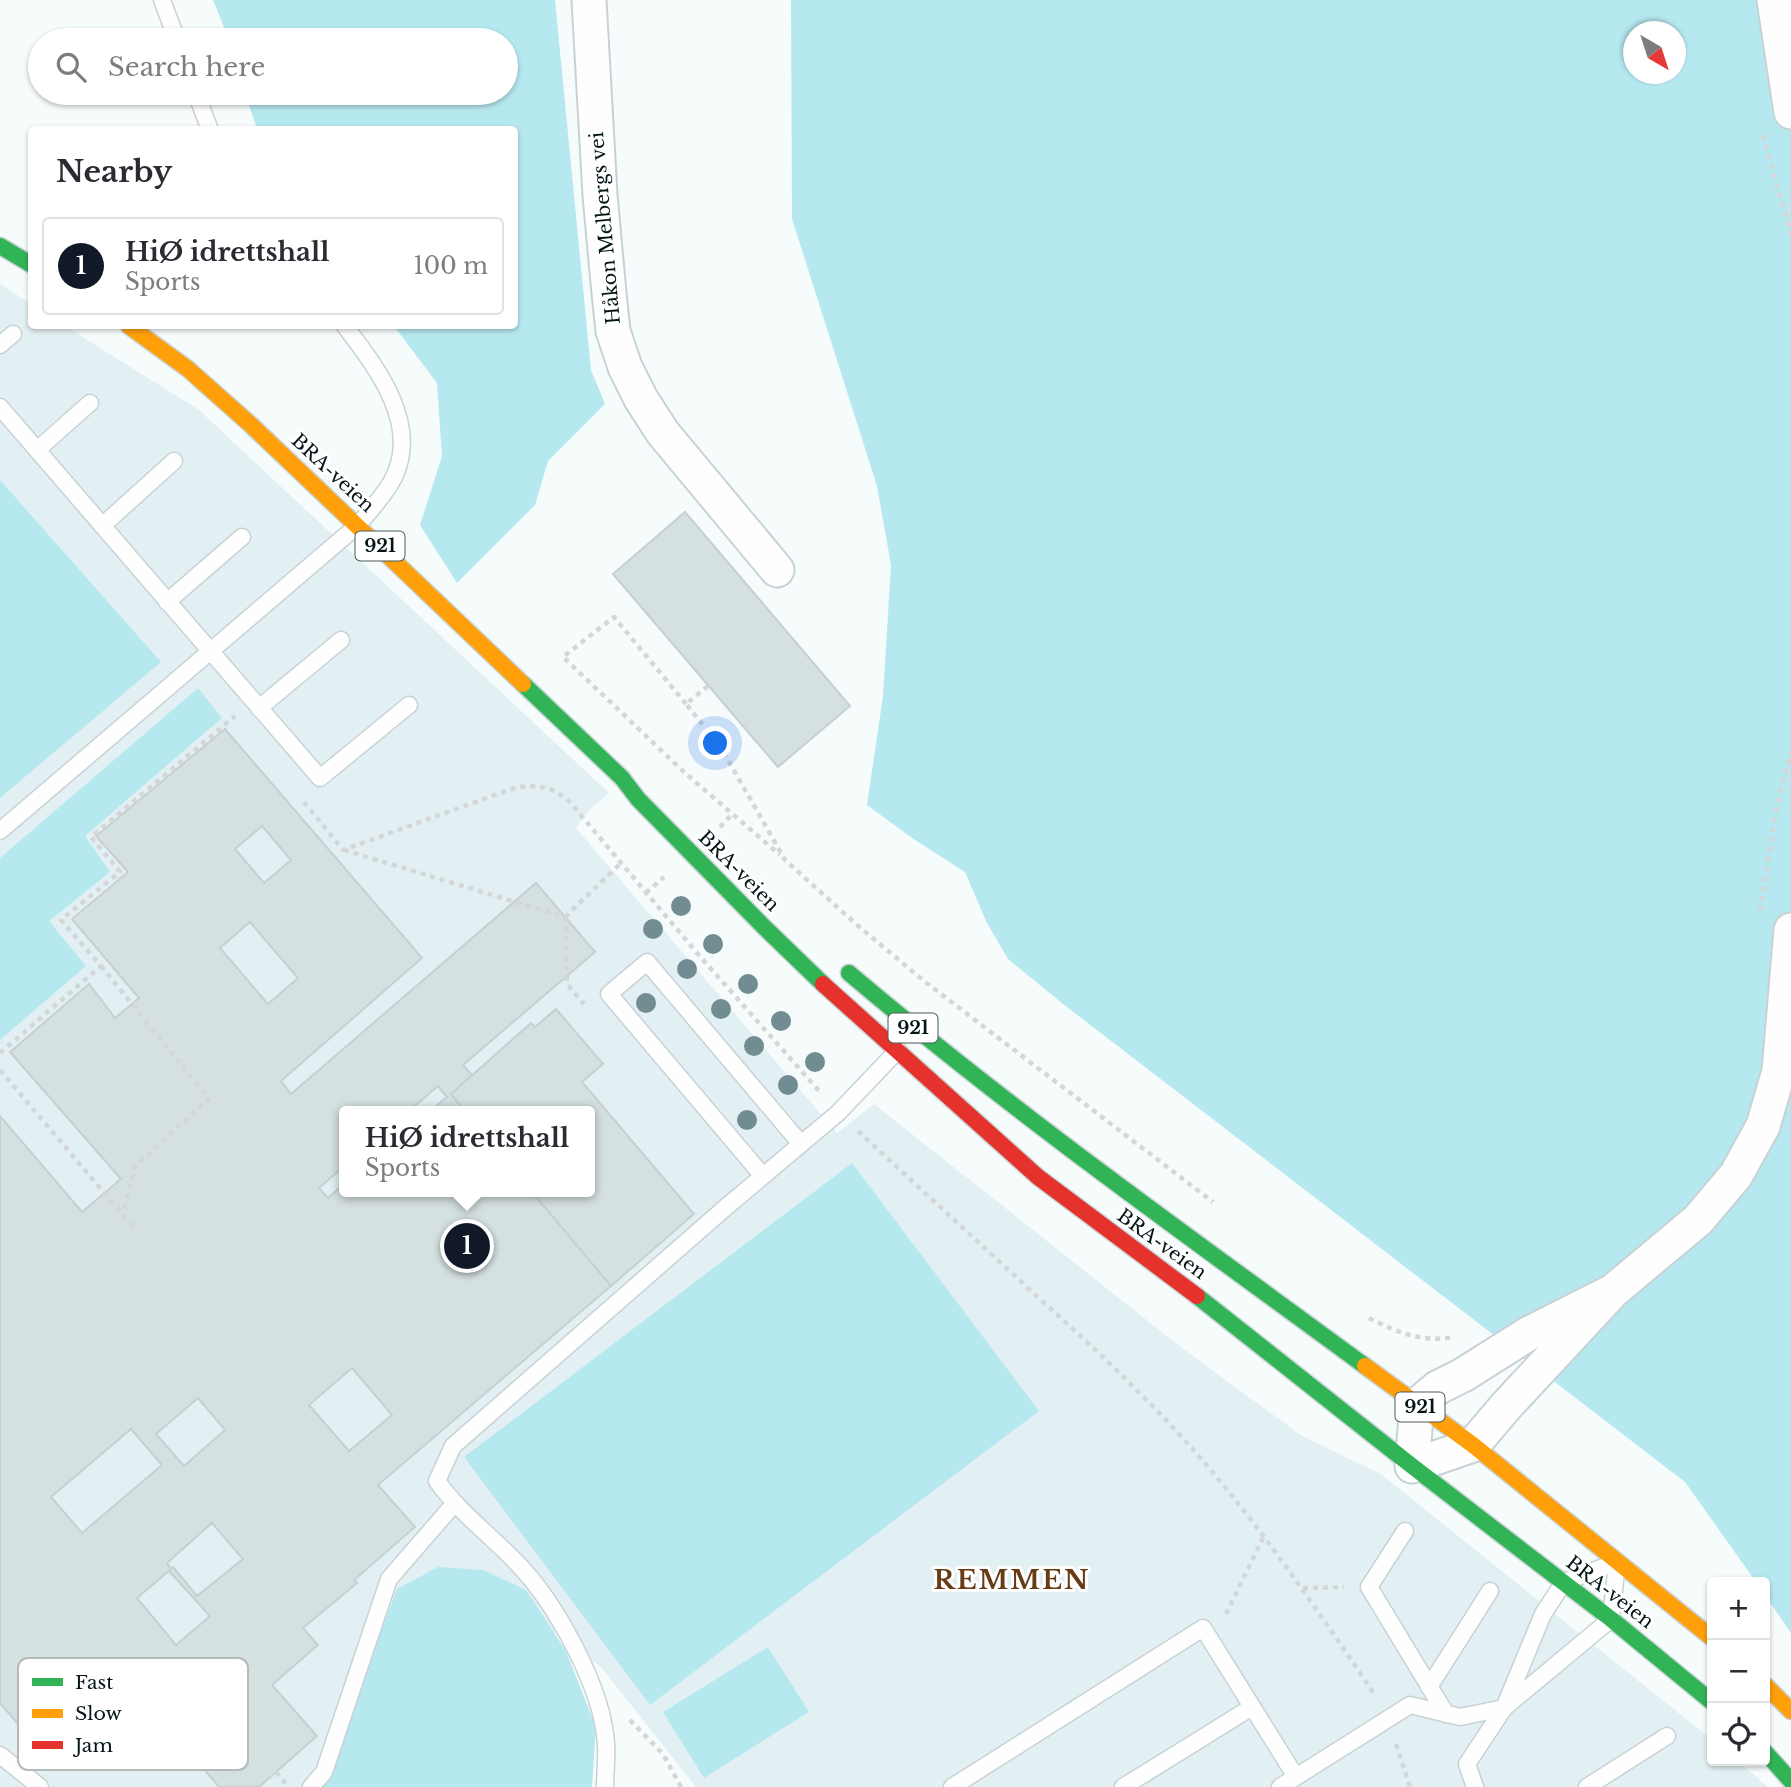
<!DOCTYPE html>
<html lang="en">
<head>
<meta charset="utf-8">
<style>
  :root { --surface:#fff; --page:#f2f2f3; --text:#2b2b33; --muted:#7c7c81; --line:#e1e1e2; --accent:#111827 }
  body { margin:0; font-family:"Libre Baskerville",serif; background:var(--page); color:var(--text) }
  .controls { position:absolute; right:21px; bottom:21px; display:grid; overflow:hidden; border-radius:7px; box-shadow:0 2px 5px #0004 }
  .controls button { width:63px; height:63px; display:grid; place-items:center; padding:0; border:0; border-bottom:2px solid var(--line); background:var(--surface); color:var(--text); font:35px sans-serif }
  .compass { position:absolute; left:1623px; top:21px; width:63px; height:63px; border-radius:50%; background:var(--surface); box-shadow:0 2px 5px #0004; rotate:141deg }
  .you { position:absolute; left:716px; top:744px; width:24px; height:24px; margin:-18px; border:5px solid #fff; border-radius:50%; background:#1a73e8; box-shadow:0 0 0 10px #1a73e833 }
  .badge { display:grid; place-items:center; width:46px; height:46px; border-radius:50%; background:var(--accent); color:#fff; font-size:23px; font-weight:700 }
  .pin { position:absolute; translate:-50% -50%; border:4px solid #fff; box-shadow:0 2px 7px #0006 }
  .popup { position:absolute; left:339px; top:1106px; width:256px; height:91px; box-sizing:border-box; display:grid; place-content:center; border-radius:7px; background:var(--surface); filter:drop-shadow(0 2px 5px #0005); font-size:23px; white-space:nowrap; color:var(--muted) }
  .popup b { font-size:26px; color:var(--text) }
  .popup::after { content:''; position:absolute; left:50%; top:100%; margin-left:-14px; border:14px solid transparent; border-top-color:var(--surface) }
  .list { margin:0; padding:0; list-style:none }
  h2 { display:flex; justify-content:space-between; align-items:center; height:91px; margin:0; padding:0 28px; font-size:30px }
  h2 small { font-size:23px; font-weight:400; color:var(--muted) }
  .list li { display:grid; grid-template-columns:46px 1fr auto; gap:21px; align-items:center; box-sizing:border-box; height:98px; margin:0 14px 14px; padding:0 14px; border:2px solid var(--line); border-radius:7px }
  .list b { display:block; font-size:26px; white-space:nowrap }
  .list p { margin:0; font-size:23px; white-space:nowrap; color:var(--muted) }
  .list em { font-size:23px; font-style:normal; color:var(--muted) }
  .icon { flex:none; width:38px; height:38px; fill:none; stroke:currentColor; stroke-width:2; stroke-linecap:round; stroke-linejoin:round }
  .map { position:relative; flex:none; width:1791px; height:1787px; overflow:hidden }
  .search { position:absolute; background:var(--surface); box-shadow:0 2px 5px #0004; left:28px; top:28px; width:490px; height:77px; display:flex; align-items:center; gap:18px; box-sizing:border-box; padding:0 24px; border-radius:38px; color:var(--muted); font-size:26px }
  .panel { position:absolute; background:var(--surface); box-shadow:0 2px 5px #0004; left:28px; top:126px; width:490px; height:203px; border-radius:7px }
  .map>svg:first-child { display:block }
</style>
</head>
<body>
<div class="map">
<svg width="1791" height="1787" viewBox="0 0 1791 1787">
  <rect width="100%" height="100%" fill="#f6fbfc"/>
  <!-- built -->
  <path fill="#e3f0f3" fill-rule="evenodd" d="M0 284 31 304 32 326H65L199 410 609 793 588 811 576 828 837 1133 874 1104 1182 1348 1302 1436 1381 1474 1712 1740V1761H1738L1768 1787H696L601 1667 512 1602 371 1787H0ZM344 1111H590V1192H344Z"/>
  <!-- green -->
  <path fill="#b6e8f0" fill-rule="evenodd" d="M213 0H555L591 370 605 404 548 461 535 505 457 583 420 525 442 456 437 383 394 326H514V130L257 129 245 93H506V40H229Z
    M791 0H1791V1633L1765 1595V1582H1756L1685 1482 1063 1004 1008 959 987 923 965 872 912 838 867 805 883 696 891 565 877 486 792 219ZM1634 32H1676V74H1634Z
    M0 480 161 662 0 798Z
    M198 688 222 718 85 836 110 872 49 921 86 966 0 1040V858Z
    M852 1163 1039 1411 650 1705 464 1457Z
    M438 1567 483 1570 526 1590 566 1651 596 1727 592 1787H323L397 1589Z
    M768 1647 809 1712 704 1778 663 1712Z"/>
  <!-- building -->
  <path fill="#d5e0e1" stroke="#c6d0d2" stroke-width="2" fill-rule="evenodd" d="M685 512 850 706 778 767 613 574Z
    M225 729 422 958 281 1081 291 1094 536 883 595 952 463 1065 472 1075 451 1094 465 1111H430L447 1097 438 1086 409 1111H344V1166L319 1188 328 1198 344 1184V1192H532L611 1286 378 1485 415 1527 354 1580 357 1583 303 1628 318 1645 272 1685 317 1736 259 1787H219L124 1675 39 1749 0 1703V1116L82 1212 121 1179 10 1052 89 984 115 1018 139 998 72 919 128 872 96 836ZM262 826 291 860 264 883 235 849ZM250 922 298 978 268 1004 220 948ZM352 1368 392 1415 349 1451 309 1405ZM198 1398 225 1430 184 1466 156 1434ZM131 1429 162 1465 82 1533 51 1497ZM212 1523 243 1559 197 1596 173 1567 171 1569 167 1563ZM169 1571 210 1616 176 1645 137 1598Z
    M556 1009 603 1064 582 1082 694 1214 611 1286 532 1192H590V1111H465L451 1094 531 1023 535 1027Z"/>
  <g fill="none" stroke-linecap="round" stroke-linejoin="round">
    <!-- lane casing -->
    <g stroke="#c8d2d4" stroke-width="19">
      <path id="lane" d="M162 0 177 40
        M196 93 210 130
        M0 345 13 334
        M0 407 320 778 409 705
        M37 450 90 403
        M102 526 174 461
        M167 602 242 537
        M259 708 341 640
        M0 831 358 525C370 510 386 494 394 477 420 423 376 367 345 326
        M763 1176 609 994 647 962 801 1144
        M1405 1531 1369 1587 1446 1714
        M1429 1687 1490 1591
        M0 1755 40 1787
        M311 1787 324 1772 389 1579 454 1504
        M605 1787C605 1773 607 1758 606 1744 603 1688 555 1601 515 1561 489 1534 459 1512 437 1481L453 1446 725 1208 838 1113 898 1050
        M952 1787 1203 1628 1296 1777
        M1123 1787 1252 1707
        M1280 1787 1410 1705 1460 1717 1504 1708 1611 1619 1617 1562 1564 1582 1543 1614 1504 1708 1467 1764 1475 1787
        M1587 1787 1667 1736"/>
    </g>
    <!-- street casing -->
    <g stroke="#c8d2d4" stroke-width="37">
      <path id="street" d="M589 0 600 195 609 293 613 331 625 367 641 399 663 433 777 570
        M1774 0 1791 112
        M1613 1291 1528 1334 1463 1375 1437 1388 1417 1405 1412 1466 1473 1445 1507 1405 1613 1291 1698 1220 1736 1175 1763 1126 1779 1071 1791 930"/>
    </g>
    <!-- fast casing -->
    <g stroke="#c8d2d4" stroke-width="19">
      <path id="fast" d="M0 246 32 265
        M523 684 622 778 638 799 763 926 823 984
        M849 973C1014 1113 1191 1238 1365 1366
        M1197 1296 1412 1466 1611 1619 1712 1702
        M1765 1752 1791 1781"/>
    </g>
    <!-- slow casing -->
    <g stroke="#c8d2d4" stroke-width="19">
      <path id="slow" d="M129 326 188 369 251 425 523 684
        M1365 1366 1473 1445 1712 1638
        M1765 1685 1791 1711"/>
    </g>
    <!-- jam casing -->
    <g stroke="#c8d2d4" stroke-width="19">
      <path id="jam" d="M823 984 1038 1177 1197 1296"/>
    </g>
    <!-- path -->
    <path stroke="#d4d6d7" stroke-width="4.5" stroke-dasharray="5 5" stroke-linecap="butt" d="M1763 135 1791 235
      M708 686 686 704 720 746 785 860 856 924 924 981 1213 1202
      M686 704 614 617 563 657 685 773 780 855
      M304 802 343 850 517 787C542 785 549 786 569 801L697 953 820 1092
      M720 827 732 814
      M344 850 565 917 567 984 584 1004
      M646 893 664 877
      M1760 911 1778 799 1791 751
      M565 917 621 863
      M101 966 209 1099 135 1166 123 1214
      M0 1053 101 966 61 920 120 872 91 837 235 716
      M0 1070 134 1228
      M858 1131C915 1184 972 1236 1029 1289 1092 1346 1155 1404 1209 1468 1270 1540 1322 1617 1375 1695
      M1369 1318C1396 1332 1423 1343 1454 1337
      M1303 1588 1344 1587
      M1226 1614 1264 1536
      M630 1720 663 1754 681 1787
      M1396 1744 1410 1787
      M276 1772 286 1784"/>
    <!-- lane -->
    <use href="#lane" stroke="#fefeff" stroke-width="16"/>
    <!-- street -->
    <use href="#street" stroke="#fefeff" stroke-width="33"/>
    <!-- fast -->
    <use href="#fast" stroke="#30b455" stroke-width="16"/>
    <!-- slow -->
    <use href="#slow" stroke="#ff9f0a" stroke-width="16"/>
    <!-- jam -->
    <use href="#jam" stroke="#e5322d" stroke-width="16"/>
  </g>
  <!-- trees -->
  <g fill="#718d91">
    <circle cx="681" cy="906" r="10"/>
    <circle cx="653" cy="929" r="10"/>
    <circle cx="713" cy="944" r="10"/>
    <circle cx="687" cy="969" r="10"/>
    <circle cx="748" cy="984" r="10"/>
    <circle cx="646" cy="1003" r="10"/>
    <circle cx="721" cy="1009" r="10"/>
    <circle cx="781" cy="1021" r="10"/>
    <circle cx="754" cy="1046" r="10"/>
    <circle cx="815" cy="1062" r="10"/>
    <circle cx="788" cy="1085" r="10"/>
    <circle cx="747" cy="1120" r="10"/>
  </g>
  <g text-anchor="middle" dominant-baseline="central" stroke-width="6" stroke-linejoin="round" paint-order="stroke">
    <!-- shield labels -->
    <g fill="#fff" stroke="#4f5b5d" stroke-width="2">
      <rect x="355.5" y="531.5" width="49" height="29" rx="5"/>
      <rect x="888.5" y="1013.5" width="49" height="29" rx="5"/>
      <rect x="1395.5" y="1392.5" width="49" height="29" rx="5"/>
    </g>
    <g font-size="18" font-weight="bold" fill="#041517">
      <text x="380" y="546">921</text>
      <text x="913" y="1028">921</text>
      <text x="1420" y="1407">921</text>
    </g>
    <!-- street labels -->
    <g font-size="19" fill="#041517" stroke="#fff">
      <text transform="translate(605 228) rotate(-95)">Håkon Melbergs vei</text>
      <text transform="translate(333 473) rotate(43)">BRA-veien</text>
      <text transform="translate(739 871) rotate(45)">BRA-veien</text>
      <text transform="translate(1162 1244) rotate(36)">BRA-veien</text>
      <text transform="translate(1610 1592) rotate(38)">BRA-veien</text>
    </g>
    <!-- district labels -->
    <g font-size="26" font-weight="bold" letter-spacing="2" fill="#673b15" stroke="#fff">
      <text x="1012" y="1580">REMMEN</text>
    </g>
  </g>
  <!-- legend -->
  <rect x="18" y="1658" width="230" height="112" rx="10" fill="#fff" stroke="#b4b9b9" stroke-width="2"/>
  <rect x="32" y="1678" width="31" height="8" fill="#30b455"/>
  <rect x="32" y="1709" width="31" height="9" fill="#ff9f0a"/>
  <rect x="32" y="1741" width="31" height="8" fill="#e5322d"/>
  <g font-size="19" fill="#041517">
    <text x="75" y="1689">Fast</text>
    <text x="75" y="1720">Slow</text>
    <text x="75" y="1752">Jam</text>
  </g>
</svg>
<div class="controls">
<button>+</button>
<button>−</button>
<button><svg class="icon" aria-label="locate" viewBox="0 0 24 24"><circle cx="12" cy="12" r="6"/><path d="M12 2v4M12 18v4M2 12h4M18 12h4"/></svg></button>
</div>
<svg class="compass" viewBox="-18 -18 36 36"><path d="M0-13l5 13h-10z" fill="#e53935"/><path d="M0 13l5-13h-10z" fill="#7c7c81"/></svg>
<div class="you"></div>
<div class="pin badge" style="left:467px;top:1246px">1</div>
<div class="popup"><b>HiØ idrettshall</b>Sports</div>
<div class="search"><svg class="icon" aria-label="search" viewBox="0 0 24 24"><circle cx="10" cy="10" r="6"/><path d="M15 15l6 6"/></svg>Search here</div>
<section class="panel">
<h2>Nearby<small></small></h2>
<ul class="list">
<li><span class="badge">1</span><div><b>HiØ idrettshall</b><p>Sports</p></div><em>100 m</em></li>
</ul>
</section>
</div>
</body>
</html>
